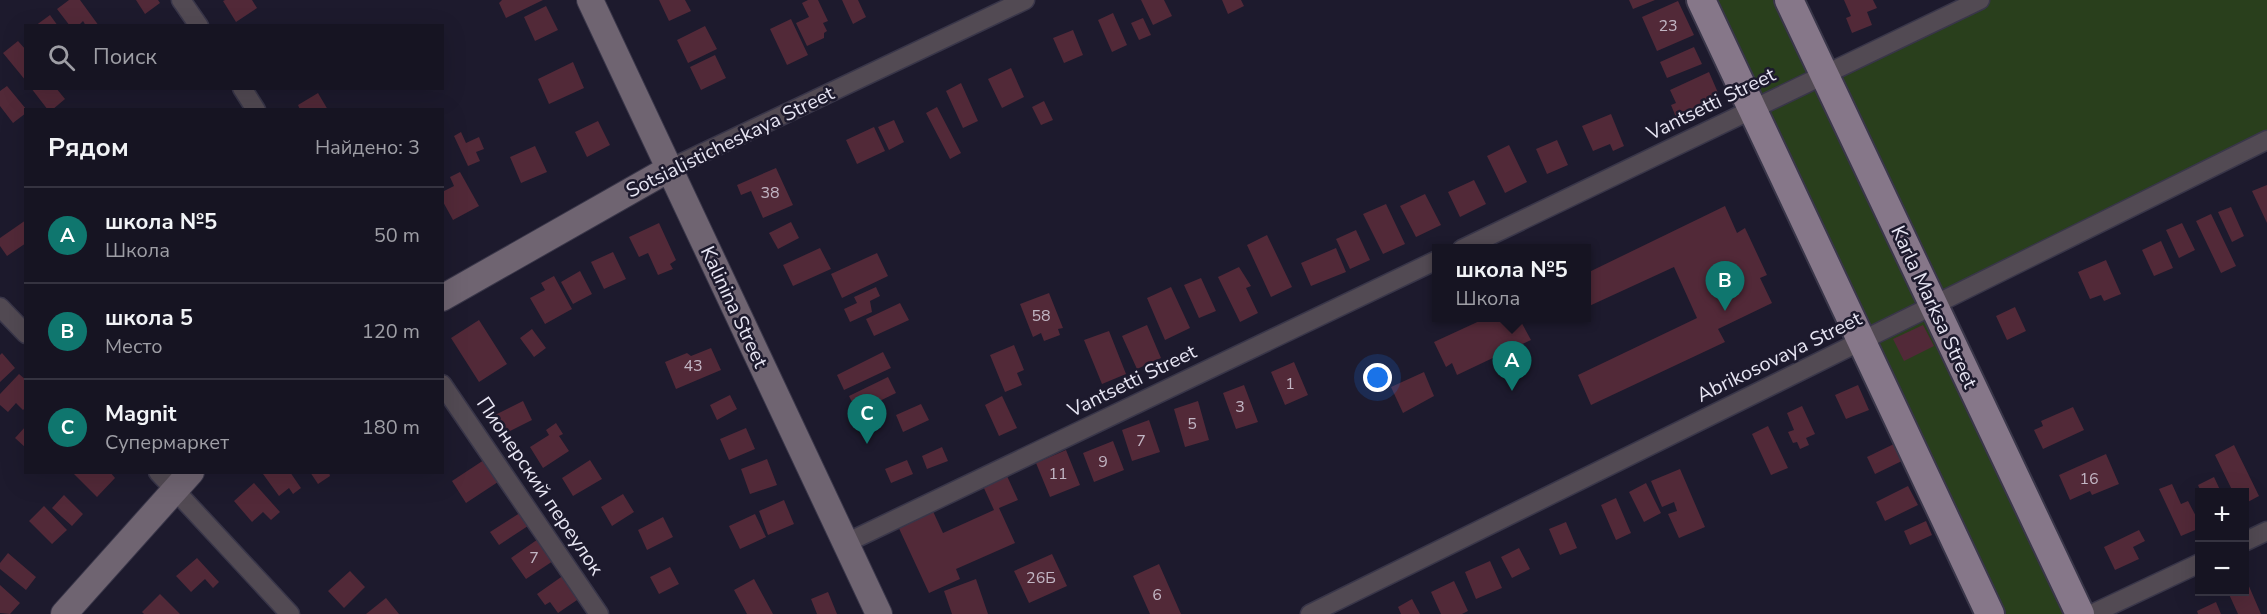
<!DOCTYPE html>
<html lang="ru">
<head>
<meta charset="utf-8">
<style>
  :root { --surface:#161422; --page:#23212f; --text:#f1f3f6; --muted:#9e9ea5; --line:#353340; --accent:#0f766e }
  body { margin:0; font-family:"Nunito Sans",sans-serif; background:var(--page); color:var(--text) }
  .controls { position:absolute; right:18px; bottom:18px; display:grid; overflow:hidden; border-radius:0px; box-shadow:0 6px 24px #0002 }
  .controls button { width:54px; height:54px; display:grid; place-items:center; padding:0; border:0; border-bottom:2px solid var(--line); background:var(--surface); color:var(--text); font:30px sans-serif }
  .you { position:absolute; left:1378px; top:378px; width:21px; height:21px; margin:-15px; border:4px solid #fff; border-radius:50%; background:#1a73e8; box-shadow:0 0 0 9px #1a73e833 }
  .badge { display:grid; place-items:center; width:39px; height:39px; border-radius:50%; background:var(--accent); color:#fff; font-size:20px; font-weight:700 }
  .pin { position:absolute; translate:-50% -50px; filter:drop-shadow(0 2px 3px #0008) }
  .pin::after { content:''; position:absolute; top:32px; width:21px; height:18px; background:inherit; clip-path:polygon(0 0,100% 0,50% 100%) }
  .popup { position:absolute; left:1432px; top:244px; width:159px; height:78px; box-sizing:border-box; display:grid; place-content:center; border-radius:0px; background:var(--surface); filter:drop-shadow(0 2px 4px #0005); font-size:20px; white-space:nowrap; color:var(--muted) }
  .popup b { font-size:22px; color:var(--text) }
  .popup::after { content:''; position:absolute; left:50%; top:100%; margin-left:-12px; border:12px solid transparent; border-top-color:var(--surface) }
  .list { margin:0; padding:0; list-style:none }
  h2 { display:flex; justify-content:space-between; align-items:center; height:78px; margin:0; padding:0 24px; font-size:26px }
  h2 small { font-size:20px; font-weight:400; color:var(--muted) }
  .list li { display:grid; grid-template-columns:39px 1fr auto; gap:18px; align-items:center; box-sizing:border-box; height:96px; padding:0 24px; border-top:2px solid var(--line) }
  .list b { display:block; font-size:22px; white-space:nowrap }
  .list p { margin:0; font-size:20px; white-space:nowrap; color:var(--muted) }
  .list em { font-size:20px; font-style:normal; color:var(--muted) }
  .icon { flex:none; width:33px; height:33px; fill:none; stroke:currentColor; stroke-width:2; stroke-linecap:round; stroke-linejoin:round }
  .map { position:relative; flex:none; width:2267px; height:614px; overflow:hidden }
  .search { position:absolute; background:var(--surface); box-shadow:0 6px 24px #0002; left:24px; top:24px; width:420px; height:66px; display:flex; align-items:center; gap:15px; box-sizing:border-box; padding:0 21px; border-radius:0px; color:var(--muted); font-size:22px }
  .panel { position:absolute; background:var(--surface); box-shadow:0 6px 24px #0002; left:24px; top:108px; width:420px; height:366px; border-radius:0px }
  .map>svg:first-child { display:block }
</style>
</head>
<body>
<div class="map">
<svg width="2267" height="614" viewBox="0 0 2267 614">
  <rect width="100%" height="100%" fill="#1d1a2d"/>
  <!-- green -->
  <path fill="#293f1c" d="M1700 0H1789L1824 75 1980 0H2267V140L1934 306 2080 614H1988Z"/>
  <!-- building -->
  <path fill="#522938" d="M69 0H80L99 26H86L83 21 78 26H70L57 9Z
    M136 0H158L160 3 145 14Z
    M225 0H252L257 8 236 22 223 1Z
    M502 0H543L506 18 499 3Z
    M659 0H685L691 11 669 21Z
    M808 0H818L828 21 823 23 827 31 824 33V38L807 46 796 23 809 17 802 3Z
    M842 0H858L866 17 853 24Z
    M1141 0H1164L1172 16 1153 25Z
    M1222 0H1241L1244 6 1228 14Z
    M1629 0H1655L1633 9Z
    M1844 0H1873L1877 8 1867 12 1872 25 1852 33 1846 18 1851 16Z
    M1678 1 1694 35 1657 51 1642 17Z
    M546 6 558 30 535 41 524 17Z
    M1113 13 1127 45 1112 52 1098 20Z
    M50 15 58 26H35Z
    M1143 18 1151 35 1139 40 1131 23Z
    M791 19 808 55 787 65 770 29Z
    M705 26 717 49 688 63 677 40Z
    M1073 30 1083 55 1064 63 1053 38Z
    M18 41 26 50V81L3 53Z
    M1694 47 1702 64 1667 78 1660 62Z
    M715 55 726 78 701 90 690 67Z
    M573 62 584 88 549 104 538 79Z
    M1011 68 1024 97 1002 108 988 79Z
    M1709 72 1722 102 1678 122 1671 105 1676 103 1670 90Z
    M961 83 978 121 963 128 946 91Z
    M7 86 26 109V113L13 123 0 106V91Z
    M31 88H56L65 99 52 110H48Z
    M318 93 328 110H300L298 105Z
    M1044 101 1053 120 1041 125 1032 107Z
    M937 107 961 153 950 159 926 113Z
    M1611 114 1624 146 1613 151 1610 144 1593 151 1582 126Z
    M894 120 904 142 889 150 878 127Z
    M598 121 610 145 587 157 575 132Z
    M874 127 885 151 857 164 846 140Z
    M461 132 466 143 479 137 484 149 476 152 480 161 468 166 454 136Z
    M1557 140 1568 165 1547 174 1536 149Z
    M1509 145 1527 182 1505 193 1487 156Z
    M535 146 547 172 521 183 510 157Z
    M776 168 793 205 763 218 751 191 741 195 737 185Z
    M460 172 479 206 453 220 442 200V192L454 186 450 177Z
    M1474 180 1486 204 1460 217 1448 192Z
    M2267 185V223L2252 191Z
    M1425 194 1441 225 1416 237 1400 206Z
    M1386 204 1405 244 1383 254 1363 214Z
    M1725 206 1737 233 1745 228 1767 275 1760 278 1772 303 1718 329 1725 342 1591 405 1578 375 1697 318 1674 267 1587 307V273Z
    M2231 207 2244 236 2232 242 2218 212Z
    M2211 214 2236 266 2221 273 2196 221Z
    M26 220V243L7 256 0 246V238Z
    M791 222 799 238 778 249 769 233Z
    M659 223 676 260 670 264 673 269 658 275 648 253 639 257 629 237Z
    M2182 223 2195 250 2179 258 2166 230Z
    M1356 230 1370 260 1350 269 1336 239Z
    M1267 235 1292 287 1271 297 1247 245Z
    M2161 241 2173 268 2154 276 2142 250Z
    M820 248 831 269 793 286 783 265Z
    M1336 248 1346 272 1311 286 1301 263Z
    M613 252 626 279 604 289 591 262Z
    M877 253 888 276 842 298 831 274Z
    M2106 260 2121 294 2104 301 2101 295 2090 299 2078 272Z
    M1239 267 1251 286 1246 288 1258 313 1240 322 1218 277Z
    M580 271 592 294 573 304 561 282Z
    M554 276 572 309 545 324 530 298 545 290 541 283Z
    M1201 278 1216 311 1199 318 1184 285Z
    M876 287 880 296 870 301 872 312 850 322 844 309 857 303 854 297Z
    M1171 287 1190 328 1165 340 1147 298Z
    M1049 293 1063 328 1058 329 1060 335 1044 341 1041 333 1033 337 1020 304Z
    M900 303 909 320 874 336 866 319Z
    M2015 307 2026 331 2007 340 1996 316Z
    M1486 318H1519L1531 340 1457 375 1452 363 1446 367 1434 342Z
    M479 320 507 364 479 382 451 338Z
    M1147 325 1161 358 1137 369 1122 336Z
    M1923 325 1934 346 1904 361 1893 339Z
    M532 329 546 348 534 357 520 338Z
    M1109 331 1126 374 1102 384 1084 340Z
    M1014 345 1024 370 1017 373 1022 385 1005 392 990 355Z
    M711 348 721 370 676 389 665 362 687 353 691 356Z
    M883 352 891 368 844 390 837 375Z
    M2 353 15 368 0 382V355Z
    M1294 362 1308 395 1285 405 1271 372Z
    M1424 372 1434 396 1403 413 1391 387Z
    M19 374 26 380V407L23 410 16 403 8 412 0 405V394Z
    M888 377 896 393 857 412 849 396Z
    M1244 385 1258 422 1236 429 1223 393Z
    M1858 385 1869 410 1846 419 1835 395Z
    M730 395 737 409 717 420 710 405Z
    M1002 396 1017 428 999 436 985 405Z
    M523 401 532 420 504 434 495 415Z
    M1198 401 1209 440 1185 447 1174 409Z
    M921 404 929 420 903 432 896 415Z
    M1802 406 1815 434 1806 438 1809 445 1800 449 1797 442 1793 443 1788 432 1794 430 1787 413Z
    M2073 407 2084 430 2043 449 2034 430 2043 426 2041 421Z
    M1149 420 1160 452 1132 461 1122 430Z
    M556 423 563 434 559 436 569 451 543 468 530 447 549 435 546 430Z
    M26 426V448L15 438Z
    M1768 426 1788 468 1771 475 1752 434Z
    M746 428 755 449 729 460 720 439Z
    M1113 441 1124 470 1094 482 1083 453Z
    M1896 443 1904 460 1875 474 1867 457Z
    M2234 445 2259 496 2244 504V492H2233L2215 455Z
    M942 447 948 461 927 469 922 456Z
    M1066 450 1080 485 1050 497 1036 463Z
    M2106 454 2119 484 2092 495 2090 491 2070 500 2059 475Z
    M487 458 501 480 466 503 452 481Z
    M767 459 777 485 750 494 741 469Z
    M590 460 602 479 573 496 562 478Z
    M907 460 913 474 891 483 885 469Z
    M1680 469 1705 527 1679 538 1668 514 1677 511 1674 502 1662 507 1651 481Z
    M72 472H110L115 478 97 497Z
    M265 472H290L301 488 293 494 289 488 279 496 263 474Z
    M310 472H329L330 476 318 484Z
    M1007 476 1018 500 999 508 1015 543 956 569 960 579 929 593 896 522 931 507 943 533 994 510 983 486Z
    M2214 477 2221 492H2201L2198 485Z
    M254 483 280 512 271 520 263 512 252 522 234 501Z
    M1646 483 1661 513 1644 522 1629 492Z
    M2172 484 2181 504 2188 501 2200 524V528L2181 536 2159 489Z
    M1908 486 1918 505 1885 521 1876 502Z
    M623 494 634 512 612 526 601 507Z
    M64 495 83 514 72 526 52 508Z
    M1616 498 1631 533 1616 540 1601 505Z
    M784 500 794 524 768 535 759 511Z
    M44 506 67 530 52 544 29 521Z
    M523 511 531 524 499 545 490 532Z
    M755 514 766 537 740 549 729 526Z
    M663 517 673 537 647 550 638 530Z
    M1926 521 1932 535 1910 545 1904 531Z
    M1566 522 1577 548 1560 555 1549 529Z
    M2139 530 2145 541 2133 547 2139 559 2115 570 2104 547Z
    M541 537 556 559 526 579 511 558Z
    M1519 548 1530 569 1512 578 1501 557Z
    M8 553 36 577 26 590 0 569V563Z
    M1052 554 1067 586 1029 603 1014 571Z
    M197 558 219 582 213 588 205 579 191 592 176 576Z
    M1490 561 1502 588 1476 599 1465 572Z
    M1159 564 1181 614H1150L1133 576Z
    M670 567 679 584 659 594 650 577Z
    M350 571 365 587 344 608 328 591Z
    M564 575 580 598 558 613 550 602 545 605 537 594Z
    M754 579 773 614H747L734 590Z
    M976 579 988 614H952L944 591Z
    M1454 581 1468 611 1462 614H1441L1431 592Z
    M2248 584 2261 614H2238L2228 592H2244V585Z
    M0 585 20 603 10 614 0 613Z
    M828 592 837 614H817L811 599Z
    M160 594 180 614H144L142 612Z
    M386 598 399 614H366Z
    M1412 599 1420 614H1401L1398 607Z
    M2216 602 2221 614H2198L2197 611Z"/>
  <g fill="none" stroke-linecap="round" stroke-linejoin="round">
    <!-- street casing -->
    <g stroke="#393649" stroke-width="21">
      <path id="street" d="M181 0 199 26
        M242 88 256 110
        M669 169 1025 0
        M1462 249 1980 0
        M0 307 26 334
        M442 384 599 614
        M158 472 290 614
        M2244 542 2267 531
        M846 543 1437 260
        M1310 614 2267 140
        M2092 614 2200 563"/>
    </g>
    <!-- secondary casing -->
    <g stroke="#393649" stroke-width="28">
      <path id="secondary" d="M590 0 879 614
        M442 298 669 169
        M64 614 191 472"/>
    </g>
    <!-- primary casing -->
    <g stroke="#393649" stroke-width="32">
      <path id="primary" d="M1701 0 1990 614
        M1789 0 2080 614"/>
    </g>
    <!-- street -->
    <use href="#street" stroke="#524a53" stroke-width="18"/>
    <!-- secondary -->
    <use href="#secondary" stroke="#6f6471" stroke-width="26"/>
    <!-- primary -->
    <use href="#primary" stroke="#867789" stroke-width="28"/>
  </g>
  <g text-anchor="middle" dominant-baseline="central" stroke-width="5" stroke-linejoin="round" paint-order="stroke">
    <!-- number labels -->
    <g font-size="16" fill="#c2b6c4">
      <text x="1668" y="26">23</text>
      <text x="770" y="193">38</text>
      <text x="1041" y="316">58</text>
      <text x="693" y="366">43</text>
      <text x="1290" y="384">1</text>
      <text x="1240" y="407">3</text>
      <text x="1192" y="424">5</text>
      <text x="1141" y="441">7</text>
      <text x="1103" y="462">9</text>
      <text x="1058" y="474">11</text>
      <text x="2089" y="479">16</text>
      <text x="534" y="558">7</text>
      <text x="1041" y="578">26Б</text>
      <text x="1157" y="595">6</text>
    </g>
    <!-- street labels -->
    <g font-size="20" fill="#e7e5f3" stroke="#1d1a2d">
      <text transform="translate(1711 104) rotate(-26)">Vantsetti Street</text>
      <text transform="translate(730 142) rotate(-26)">Sotsialisticheskaya Street</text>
      <text transform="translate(734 307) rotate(65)">Kalinina Street</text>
      <text transform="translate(1934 307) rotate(65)">Karla Marksa Street</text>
      <text transform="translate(1779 357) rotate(-26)">Abrikosovaya Street</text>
      <text transform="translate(1132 381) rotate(-26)">Vantsetti Street</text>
      <text transform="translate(540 486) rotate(56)">Пионерский переулок</text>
    </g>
  </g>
</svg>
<div class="controls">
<button>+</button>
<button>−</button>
</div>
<div class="you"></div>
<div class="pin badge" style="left:1512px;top:391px">A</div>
<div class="popup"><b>школа №5</b>Школа</div>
<div class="pin badge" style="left:1725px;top:311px">B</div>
<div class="pin badge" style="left:867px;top:444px">C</div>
<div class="search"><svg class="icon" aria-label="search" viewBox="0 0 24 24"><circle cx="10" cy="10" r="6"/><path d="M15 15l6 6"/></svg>Поиск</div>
<section class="panel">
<h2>Рядом<small>Найдено: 3</small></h2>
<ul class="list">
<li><span class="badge">A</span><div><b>школа №5</b><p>Школа</p></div><em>50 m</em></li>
<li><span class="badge">B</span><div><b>школа 5</b><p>Место</p></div><em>120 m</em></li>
<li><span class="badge">C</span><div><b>Magnit</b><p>Супермаркет</p></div><em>180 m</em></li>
</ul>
</section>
</div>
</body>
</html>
